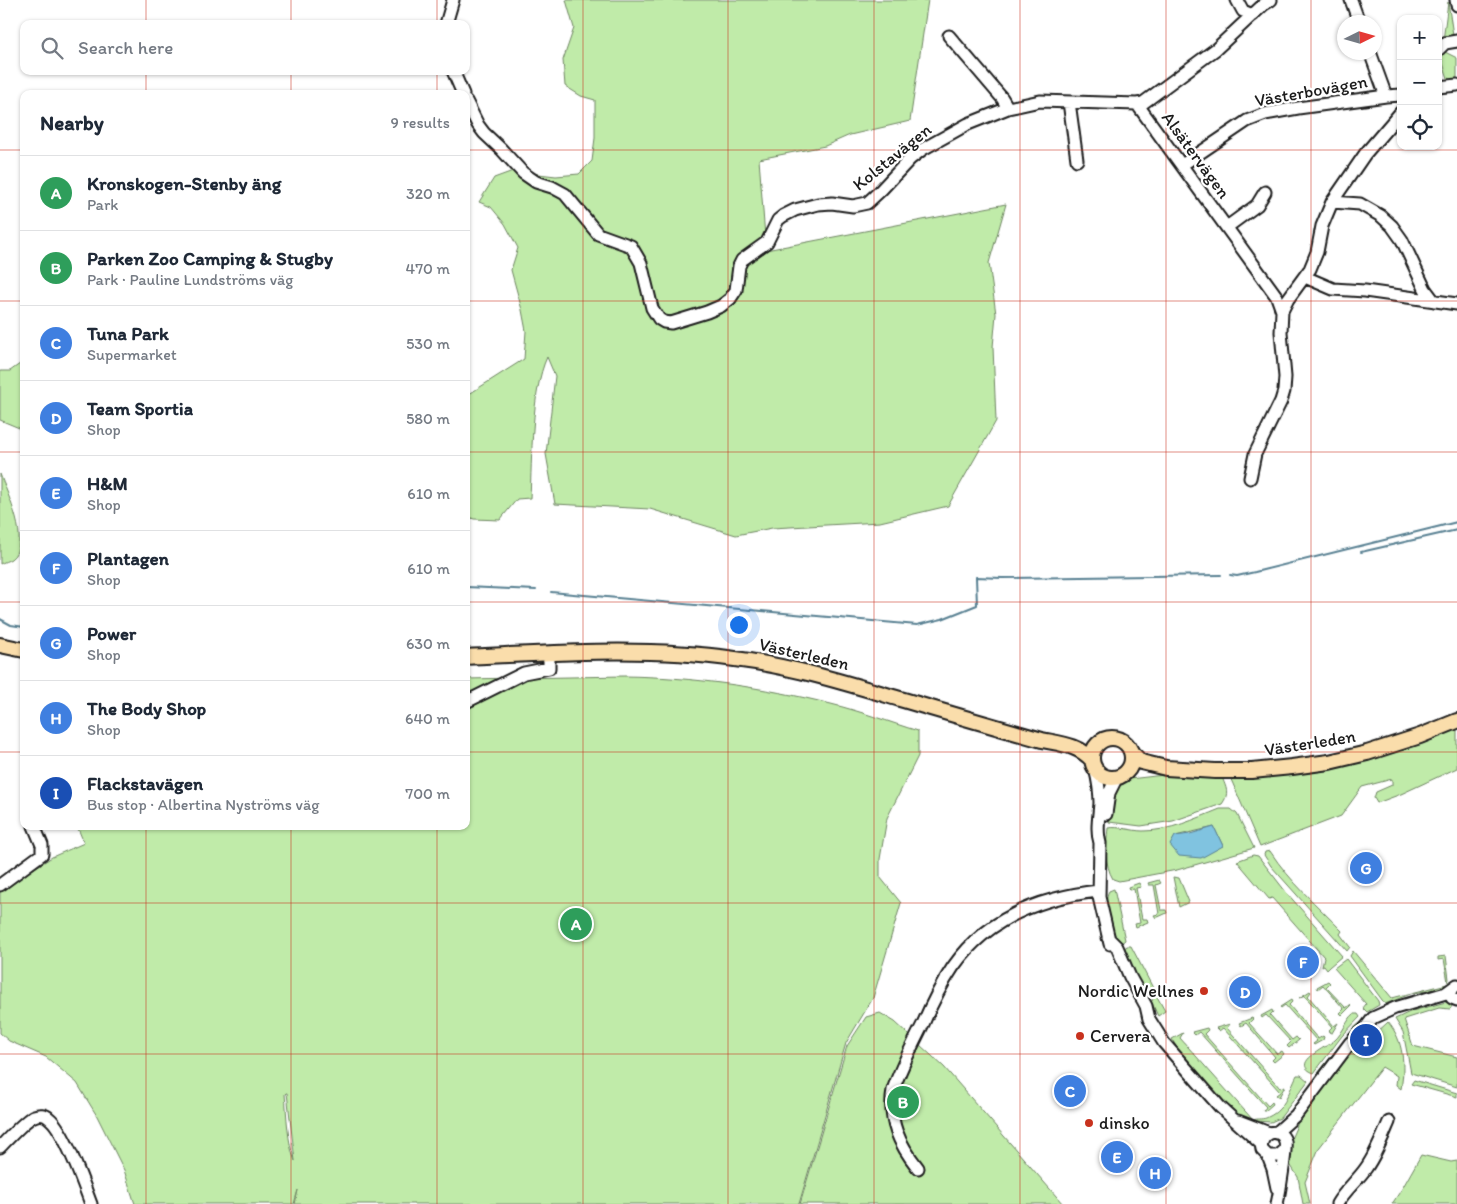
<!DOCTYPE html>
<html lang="en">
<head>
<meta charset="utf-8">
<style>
  :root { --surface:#fff; --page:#f6f6f7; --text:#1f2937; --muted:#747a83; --line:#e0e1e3; --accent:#c8321e }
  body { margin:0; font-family:Itim,sans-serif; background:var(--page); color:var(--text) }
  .controls { position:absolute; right:15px; top:15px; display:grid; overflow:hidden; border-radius:10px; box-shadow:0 1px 4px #0004 }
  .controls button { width:45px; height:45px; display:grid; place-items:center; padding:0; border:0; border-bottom:1px solid var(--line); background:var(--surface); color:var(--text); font:25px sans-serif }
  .compass { position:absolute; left:1337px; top:15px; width:45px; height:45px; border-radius:50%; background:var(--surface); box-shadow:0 1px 4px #0004; rotate:85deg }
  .you { position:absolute; left:738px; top:624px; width:18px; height:18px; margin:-12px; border:4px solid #fff; border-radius:50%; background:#1a73e8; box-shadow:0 0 0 8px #1a73e833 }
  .badge { display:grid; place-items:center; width:32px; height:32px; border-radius:50%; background:var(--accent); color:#fff; font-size:16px; font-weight:700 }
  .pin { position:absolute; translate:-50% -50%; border:2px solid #fff; box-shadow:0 1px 5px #0006 }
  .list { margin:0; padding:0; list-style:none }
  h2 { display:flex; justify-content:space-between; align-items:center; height:65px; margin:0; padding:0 20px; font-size:21px }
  h2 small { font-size:16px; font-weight:400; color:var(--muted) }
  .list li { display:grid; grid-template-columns:32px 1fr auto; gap:15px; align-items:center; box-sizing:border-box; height:75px; padding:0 20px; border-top:1px solid var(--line) }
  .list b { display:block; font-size:19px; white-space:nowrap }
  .list p { margin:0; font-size:16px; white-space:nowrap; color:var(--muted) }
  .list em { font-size:16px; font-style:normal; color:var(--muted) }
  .icon { flex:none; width:28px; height:28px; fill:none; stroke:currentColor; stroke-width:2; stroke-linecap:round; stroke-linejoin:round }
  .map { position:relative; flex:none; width:1457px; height:1204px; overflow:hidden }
  .search { position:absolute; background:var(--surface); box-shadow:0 1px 4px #0004; left:20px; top:20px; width:450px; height:55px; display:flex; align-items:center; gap:12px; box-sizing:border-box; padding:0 18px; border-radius:10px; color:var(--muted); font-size:19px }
  .panel { position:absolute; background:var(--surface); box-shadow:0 1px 4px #0004; left:20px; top:90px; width:450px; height:740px; border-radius:10px }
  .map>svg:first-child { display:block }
</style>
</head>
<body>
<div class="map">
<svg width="1457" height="1204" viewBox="0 0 1457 1204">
  <rect width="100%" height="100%" fill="#fff"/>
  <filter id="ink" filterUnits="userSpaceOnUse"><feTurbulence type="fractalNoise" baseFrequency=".02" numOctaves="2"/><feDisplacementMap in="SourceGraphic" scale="10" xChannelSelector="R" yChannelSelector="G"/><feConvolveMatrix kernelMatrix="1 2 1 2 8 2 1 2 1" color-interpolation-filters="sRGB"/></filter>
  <g filter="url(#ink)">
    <!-- green -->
    <path fill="#c0eba9" stroke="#6e8462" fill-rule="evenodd" d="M566 0H928L910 121 850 135 825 146 759 159 766 250 1006 204 989 263 996 314 993 347 996 421 948 506 880 522 772 528 736 535 650 509 555 504 546 454 555 376 547 357C531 392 532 459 530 498L517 499 500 520 474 519 466 516V396L524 359 526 331 522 310 511 270 518 248 505 224 491 207 479 202 494 178 513 171 556 176 579 174 592 161 595 138V100L581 96 565 86 563 60 574 28Z
      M1448 2 1453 35 1452 37 1443 41Z
      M1443 51 1457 58V84L1449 81 1440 55Z
      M24 361V430L0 420V371H10Z
      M0 474C7 493 32 544 11 559 8 561 3 562 0 564Z
      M624 676C693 677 763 687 831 704 860 711 889 722 918 731V756L887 818 880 859V877L901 903 873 998 846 1043 799 1204H295L298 1190 294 1204H135L124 1170 97 1116 77 1083 46 1057 9 1041 0 1033V890L52 857 84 843 77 826H466V679ZM286 1093H287L295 1161C287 1142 287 1116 285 1094Z
      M1457 728V768L1401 794 1377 803 1374 798 1376 792 1392 785V779L1362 787 1341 816 1260 847 1230 777 1282 775 1329 769Z
      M1164 775 1222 777C1226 788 1230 793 1222 804L1173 821 1141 826 1109 822 1112 792 1121 780Z
      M1220 809H1231L1237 814 1254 848 1177 870 1119 881 1113 879C1104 864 1106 846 1108 828 1119 826 1132 831 1143 831 1170 831 1195 819 1220 809ZM1214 827 1223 846 1175 836Z
      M1270 851C1291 883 1316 904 1342 931L1340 934 1350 947 1347 951 1271 866 1264 855 1265 852Z
      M1253 855 1258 856 1286 892 1342 956 1329 967 1327 969 1324 965 1322 966 1324 957 1272 898 1269 899 1237 861Z
      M1173 877 1179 878 1189 902 1179 907Z
      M1159 880 1161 883 1156 885 1161 910H1166L1167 913 1156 918 1154 915 1159 914 1154 885H1149L1148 883Z
      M1139 883 1141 887 1136 888 1142 919H1147L1148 922 1136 927 1135 924 1140 923 1134 889 1129 890 1128 887Z
      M1114 889 1125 940 1120 944C1113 934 1102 902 1109 891Z
      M1127 946H1131L1154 990 1150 991 1147 985 1144 987 1132 971 1122 950Z
      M1353 951 1392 998 1447 984 1440 989 1413 993 1385 1004 1350 956Z
      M1446 956 1449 979 1448 982 1444 959 1438 960V957Z
      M1346 959 1378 1001 1379 1005 1367 1012 1363 1008 1366 1004 1334 968Z
      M1328 981 1330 983 1326 987 1346 1008 1350 1005 1351 1006 1342 1015 1340 1013 1344 1009 1323 985 1318 989 1317 987Z
      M1310 991 1311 992 1308 996 1334 1026 1338 1023 1332 1033 1328 1031 1332 1027 1304 995 1299 998Z
      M1155 993 1165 1011 1158 1016 1151 1001 1153 1000 1150 995Z
      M1291 1000 1292 1002 1289 1005 1318 1039 1323 1036 1324 1037 1323 1040 1314 1045 1313 1044 1317 1041 1285 1005 1281 1008 1280 1007Z
      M1446 1002 1452 1006 1450 1009 1439 1008 1404 1019 1413 1046 1457 1057V1087L1411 1073 1403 1032 1395 1019 1412 1011Z
      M1272 1010 1273 1012 1270 1015 1292 1040 1296 1037 1299 1040 1289 1048 1287 1046 1291 1042 1266 1015 1262 1018 1261 1016Z
      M880 1013 895 1022 944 1067 1063 1204H800L847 1046 866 1017Z
      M1354 1014H1358L1360 1017 1342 1036 1314 1073C1288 1063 1329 1046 1335 1040 1343 1033 1347 1019 1354 1014Z
      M1252 1018 1253 1019 1249 1023 1277 1054 1282 1051 1284 1054 1274 1062 1272 1060 1275 1057 1246 1023 1241 1026 1239 1023Z
      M1361 1022 1321 1072 1318 1073 1353 1029Z
      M1388 1022C1404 1041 1405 1065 1401 1089L1396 1085 1397 1076 1382 1067 1319 1148 1305 1182 1310 1204H1303L1298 1177 1286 1158 1291 1139 1300 1118 1353 1051 1359 1049Z
      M1230 1024 1227 1028 1280 1088 1285 1086 1279 1097 1276 1095 1280 1092 1223 1028 1219 1031 1216 1028Z
      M1207 1028 1208 1030 1204 1034 1268 1106 1272 1102 1273 1104 1265 1111H1263L1266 1107 1199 1032 1195 1035 1192 1032Z
      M1183 1033 1180 1038 1253 1120C1258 1118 1263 1120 1268 1117 1286 1109 1289 1090 1297 1075H1301L1308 1081 1280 1118 1271 1122 1256 1121 1252 1124 1228 1109 1181 1056 1172 1039Z
      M1414 1080 1457 1093V1097L1411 1084Z
      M1421 1155 1451 1162 1457 1161V1204H1392L1403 1187Z"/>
    <!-- water -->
    <path fill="#80c3e0" stroke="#588092" d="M1214 827 1223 846 1201 858 1179 856 1170 845 1175 836 1190 834Z"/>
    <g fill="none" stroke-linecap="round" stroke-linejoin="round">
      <!-- stream -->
      <path stroke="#588092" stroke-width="2" d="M1361 552 1457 530
        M1230 575 1237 576 1255 572 1457 522
        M466 587 536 590
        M551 592C673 604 795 615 917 625L942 619 977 605 976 577 1002 578 1221 575
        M0 619 11 625 24 627"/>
      <!-- minor casing -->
      <g stroke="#1c1c1c" stroke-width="15">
        <path id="minor" d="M1237 0 1243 11 1253 15
          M1351 0 1359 22
          M1456 0 1457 5
          M446 24 453 0
          M949 36 1002 98 1008 108
          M1438 50 1445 43 1457 41
          M1370 52 1386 96
          M453 71 463 94
          M1438 87 1457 85
          M466 101 478 125 484 133 501 149 523 173 536 182 552 187 565 194 598 234 631 246 641 263 652 308 659 319 664 322 671 323 707 312 721 306 730 299 736 290 739 266 742 260 767 242 778 220 783 216 795 210 818 204 832 203 853 206 867 203 880 191 910 159 923 149 968 124 1008 108 1040 101 1137 104 1143 103 1216 49 1263 5 1271 0
          M1069 102 1077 160
          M1137 104 1277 297 1282 311
          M1182 165 1247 121 1265 114 1298 108 1386 96 1401 95
          M1332 202 1360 204 1381 216 1392 226 1402 240 1425 289 1434 301
          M1227 227 1257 205 1265 192
          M1305 277 1333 289 1365 291 1457 304
          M1250 478 1255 454 1281 401 1284 391 1285 377 1281 332 1282 311 1288 299 1310 269 1317 252 1322 226 1332 202 1365 154 1401 112
          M466 702 524 673 549 668V653
          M1095 768C1098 780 1100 791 1100 803 1099 817 1096 830 1100 843L1099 897 1110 944
          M1106 814 1109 793 1117 777
          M0 885 42 854V845L34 826
          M1108 938 1117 947 1130 977 1146 1006 1149 1019 1164 1043 1220 1107 1261 1144
          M1452 998 1457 1000
          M1238 1121 1269 1133
          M1276 1133 1296 1115 1350 1043 1364 1030 1373 1018 1395 1008 1446 993 1457 985
          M0 1147C8 1139 26 1119 34 1116 39 1114 45 1114 49 1118 64 1129 84 1185 91 1204
          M1268 1156 1273 1169 1277 1188
          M918 1168C899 1144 888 1121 893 1090 901 1067 912 1046 923 1024 931 1005 941 985 953 967 987 918 1042 897 1099 891
          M1277 1204C1279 1195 1287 1148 1285 1141 1280 1125 1258 1133 1262 1150L1268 1156H1278L1284 1151
          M1337 1204C1345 1190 1357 1181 1366 1168 1376 1154 1382 1138 1389 1122"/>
      </g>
      <!-- major casing -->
      <g stroke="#1c1c1c" stroke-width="18">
        <path id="major" d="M0 645 24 650
          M466 657C556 653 646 646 735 659 791 666 846 683 900 699 948 713 995 727 1042 740 1061 744 1079 745 1092 760
          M1092 758a20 20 0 1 1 40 0a20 20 0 1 1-40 0Z
          M1131 752 1141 762 1166 768 1215 771H1252L1292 767 1329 762 1367 753 1420 736 1457 721"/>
      </g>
      <!-- minor -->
      <use href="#minor" stroke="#fff" stroke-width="11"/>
      <!-- major -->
      <use href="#major" stroke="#faddab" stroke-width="14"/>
    </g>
  </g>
  <!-- grid -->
  <path fill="none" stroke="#c8321e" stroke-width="1" stroke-opacity="0.55" d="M146 0V24M291 0V24M437 0V24M583 0V1204M728 0V1204M874 0V1204M1020 0V1204M1166 0V1204M1311 0V1204M146 71V94M291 71V94M437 71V94M0 150H24M466 150H1457M0 301H24M466 301H1457M0 452H24M466 452H1457M0 602H24M466 602H1457M0 752H24M466 752H1457M146 826V1204M291 826V1204M437 826V1204M0 903H1457M0 1054H1457"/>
  <!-- markers -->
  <g fill="#c8321e" stroke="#fff" stroke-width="2">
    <circle cx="1204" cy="991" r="5"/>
    <circle cx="1080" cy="1036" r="5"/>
    <circle cx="1089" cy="1123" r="5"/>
  </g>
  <g text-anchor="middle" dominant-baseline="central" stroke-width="4.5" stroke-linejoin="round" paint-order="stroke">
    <!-- street labels -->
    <g font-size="18" fill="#1c1c1c" stroke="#fff">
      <text transform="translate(1311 91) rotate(-10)">Västerbovägen</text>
      <text transform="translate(1196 155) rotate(54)">Alsätervägen</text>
      <text transform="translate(892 157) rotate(-39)">Kolstavägen</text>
      <text transform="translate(804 654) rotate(13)">Västerleden</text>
      <text transform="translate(1310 743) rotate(-9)">Västerleden</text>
    </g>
    <!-- poi labels -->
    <g font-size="18" fill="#1c1c1c" stroke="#fff" text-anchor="start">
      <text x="1194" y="991" text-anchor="end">Nordic Wellnes</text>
      <text x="1090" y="1036">Cervera</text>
      <text x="1099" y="1123">dinsko</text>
    </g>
  </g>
</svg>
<div class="controls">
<button>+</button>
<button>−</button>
<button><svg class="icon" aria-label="locate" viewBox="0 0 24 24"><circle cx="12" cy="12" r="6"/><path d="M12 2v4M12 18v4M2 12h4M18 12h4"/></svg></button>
</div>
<svg class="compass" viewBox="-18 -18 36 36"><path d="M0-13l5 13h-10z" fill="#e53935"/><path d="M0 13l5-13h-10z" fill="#747a83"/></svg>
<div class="you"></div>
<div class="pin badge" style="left:576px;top:924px;background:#2e9e5b">A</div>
<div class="pin badge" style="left:903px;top:1102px;background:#2e9e5b">B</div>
<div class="pin badge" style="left:1070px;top:1091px;background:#3f7fe0">C</div>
<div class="pin badge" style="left:1245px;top:992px;background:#3f7fe0">D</div>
<div class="pin badge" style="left:1117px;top:1157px;background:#3f7fe0">E</div>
<div class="pin badge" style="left:1303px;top:962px;background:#3f7fe0">F</div>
<div class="pin badge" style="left:1366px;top:868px;background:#3f7fe0">G</div>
<div class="pin badge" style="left:1155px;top:1173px;background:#3f7fe0">H</div>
<div class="pin badge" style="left:1366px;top:1040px;background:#1a4fb4">I</div>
<div class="search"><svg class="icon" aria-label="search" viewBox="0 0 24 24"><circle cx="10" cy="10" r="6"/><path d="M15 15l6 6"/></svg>Search here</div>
<section class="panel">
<h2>Nearby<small>9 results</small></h2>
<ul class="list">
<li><span class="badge" style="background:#2e9e5b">A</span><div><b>Kronskogen-Stenby äng</b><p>Park</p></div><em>320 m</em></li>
<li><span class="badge" style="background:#2e9e5b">B</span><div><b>Parken Zoo Camping &amp; Stugby</b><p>Park · Pauline Lundströms väg</p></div><em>470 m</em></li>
<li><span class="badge" style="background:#3f7fe0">C</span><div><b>Tuna Park</b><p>Supermarket</p></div><em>530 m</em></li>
<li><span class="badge" style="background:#3f7fe0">D</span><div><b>Team Sportia</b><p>Shop</p></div><em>580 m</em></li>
<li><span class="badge" style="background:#3f7fe0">E</span><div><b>H&amp;M</b><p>Shop</p></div><em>610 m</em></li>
<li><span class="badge" style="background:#3f7fe0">F</span><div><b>Plantagen</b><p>Shop</p></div><em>610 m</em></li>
<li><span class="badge" style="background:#3f7fe0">G</span><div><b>Power</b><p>Shop</p></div><em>630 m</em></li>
<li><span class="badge" style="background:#3f7fe0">H</span><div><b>The Body Shop</b><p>Shop</p></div><em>640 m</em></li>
<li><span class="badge" style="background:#1a4fb4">I</span><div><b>Flackstavägen</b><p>Bus stop · Albertina Nyströms väg</p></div><em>700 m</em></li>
</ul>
</section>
</div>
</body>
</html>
